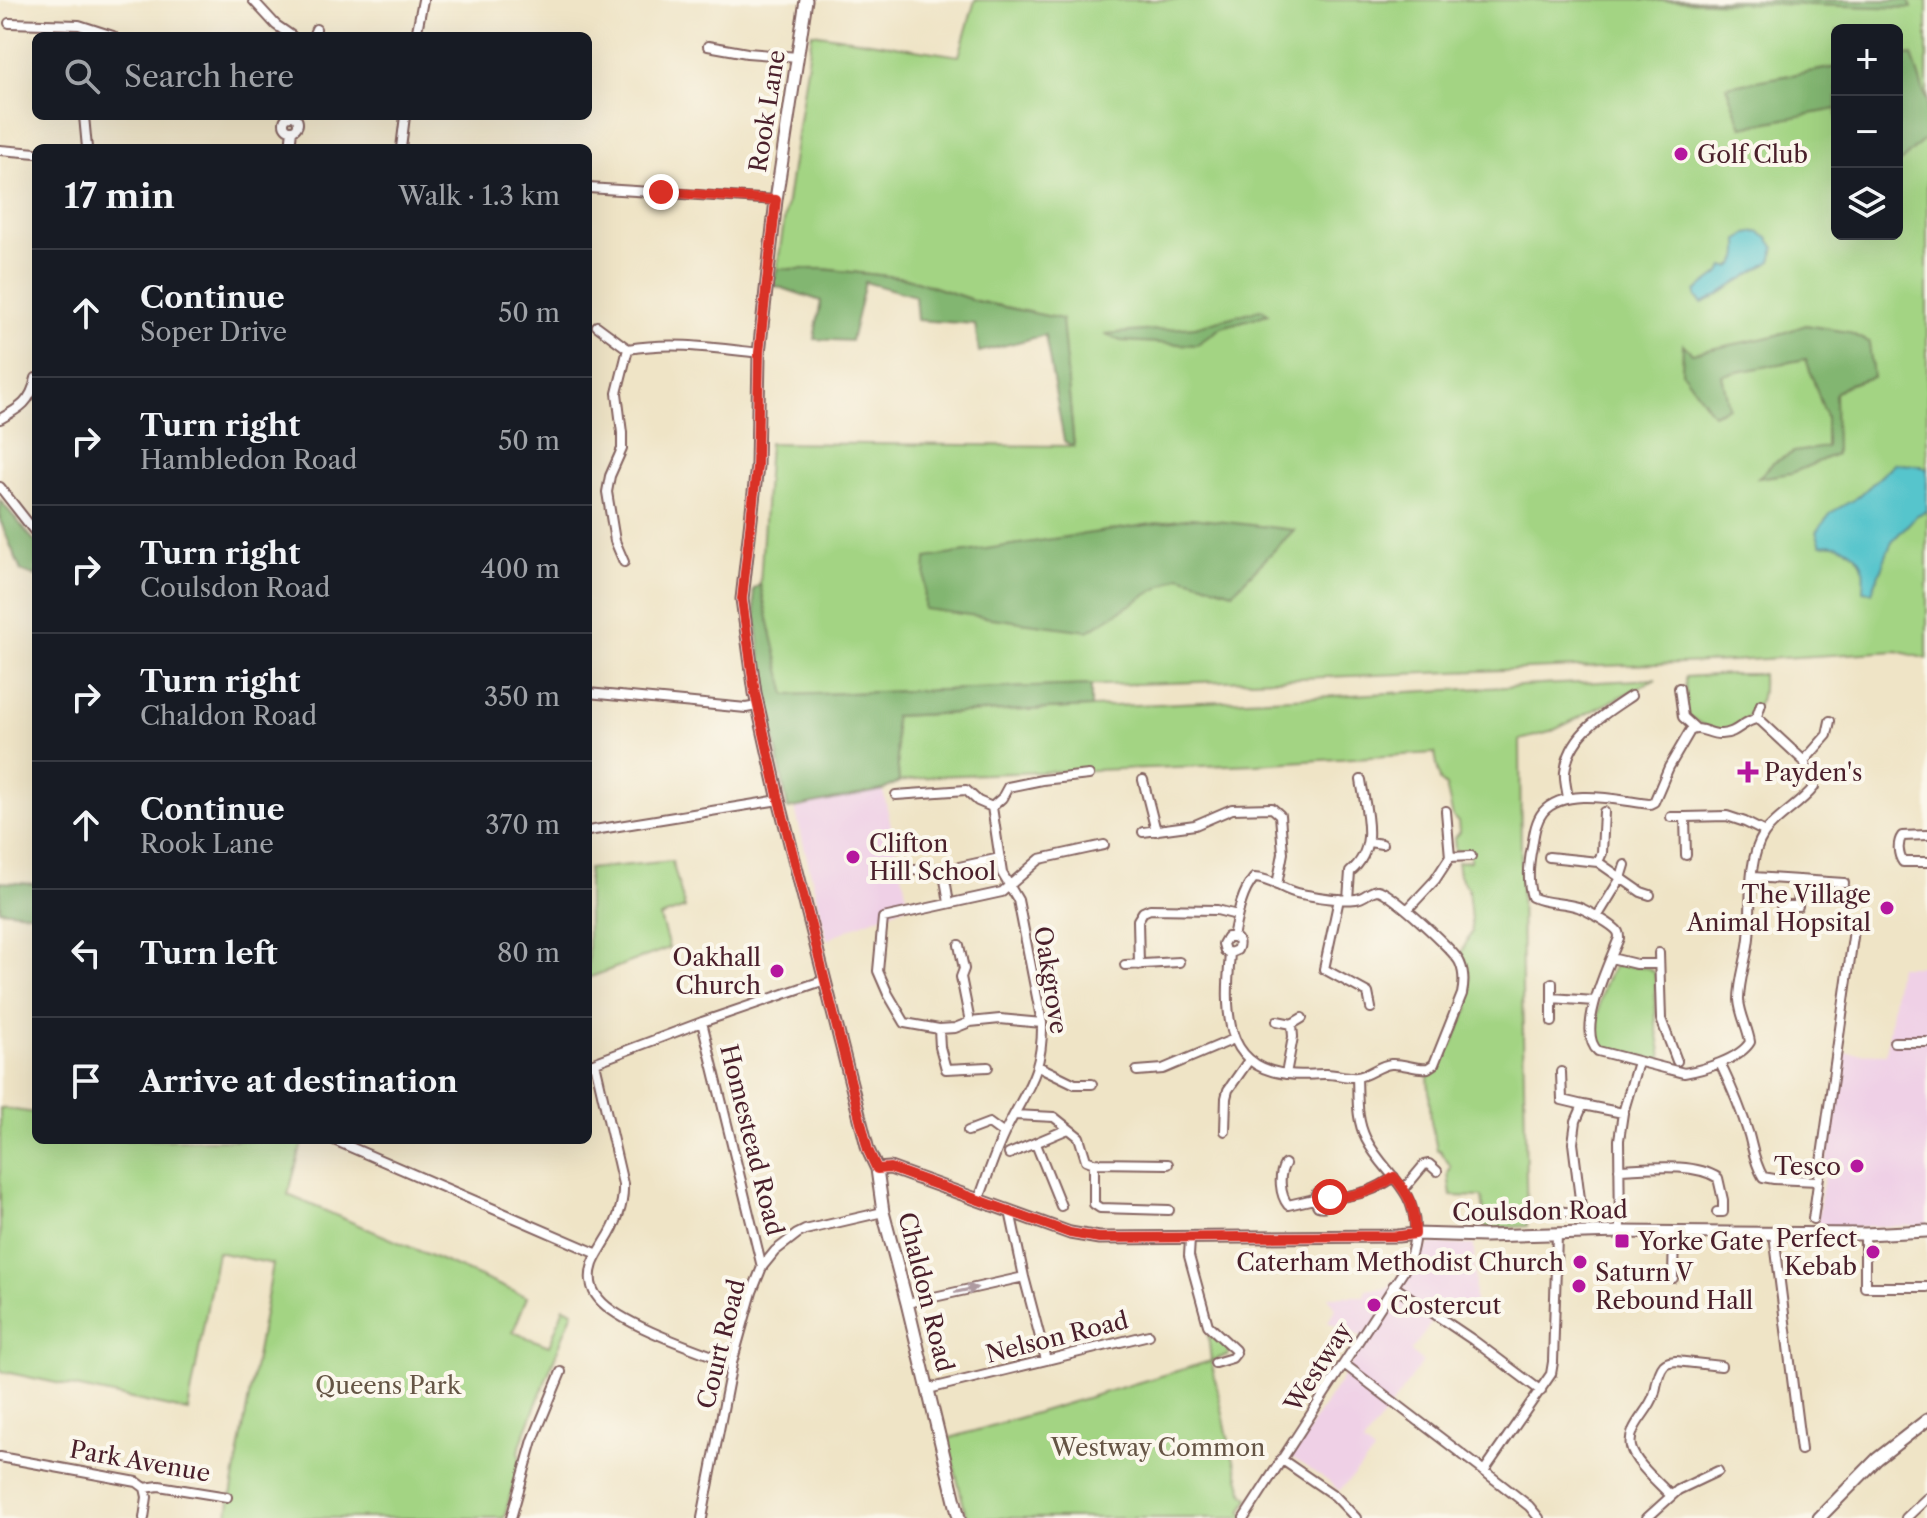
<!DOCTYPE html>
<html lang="en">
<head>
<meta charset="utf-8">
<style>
  :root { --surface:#171b24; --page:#242831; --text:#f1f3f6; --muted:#9ea1a6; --line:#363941 }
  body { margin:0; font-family:"Libre Caslon Text",serif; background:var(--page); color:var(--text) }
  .controls { position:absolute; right:24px; top:24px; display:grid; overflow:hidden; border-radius:12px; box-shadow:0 8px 32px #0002 }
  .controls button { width:72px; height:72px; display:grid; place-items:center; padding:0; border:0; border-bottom:2px solid var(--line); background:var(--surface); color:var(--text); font:40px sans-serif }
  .stop { position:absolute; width:24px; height:24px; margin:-18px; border:6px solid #d93025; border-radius:50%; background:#fff }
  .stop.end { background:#d93025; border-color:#fff; box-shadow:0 2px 8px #0008 }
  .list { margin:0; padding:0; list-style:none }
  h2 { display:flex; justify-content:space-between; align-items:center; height:104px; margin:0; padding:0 32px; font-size:34px }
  h2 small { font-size:26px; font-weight:400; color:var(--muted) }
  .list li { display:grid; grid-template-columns:52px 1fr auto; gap:24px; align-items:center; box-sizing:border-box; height:128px; padding:0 32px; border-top:2px solid var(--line) }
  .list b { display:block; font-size:30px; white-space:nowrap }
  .list p { margin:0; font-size:26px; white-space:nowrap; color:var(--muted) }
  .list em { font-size:26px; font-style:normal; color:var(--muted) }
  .icon { flex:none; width:44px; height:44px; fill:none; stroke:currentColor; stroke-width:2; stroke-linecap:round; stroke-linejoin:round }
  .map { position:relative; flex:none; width:1927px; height:1518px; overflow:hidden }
  .search { position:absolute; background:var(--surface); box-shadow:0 8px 32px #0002; left:32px; top:32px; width:560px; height:88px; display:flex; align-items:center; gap:20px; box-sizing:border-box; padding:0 28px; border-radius:12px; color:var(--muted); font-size:30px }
  .panel { position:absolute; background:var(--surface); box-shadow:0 8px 32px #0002; left:32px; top:144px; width:560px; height:1000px; border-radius:12px }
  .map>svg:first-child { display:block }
</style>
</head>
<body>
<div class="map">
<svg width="1927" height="1518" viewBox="0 0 1927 1518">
  <rect width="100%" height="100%" fill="#fbf7ec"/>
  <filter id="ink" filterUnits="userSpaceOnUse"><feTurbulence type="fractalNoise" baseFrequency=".0125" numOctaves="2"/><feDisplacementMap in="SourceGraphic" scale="16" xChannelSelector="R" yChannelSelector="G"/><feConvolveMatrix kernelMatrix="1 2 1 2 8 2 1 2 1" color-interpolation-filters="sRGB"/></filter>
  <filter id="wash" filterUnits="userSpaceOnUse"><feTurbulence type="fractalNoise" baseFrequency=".006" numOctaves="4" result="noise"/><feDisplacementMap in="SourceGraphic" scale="32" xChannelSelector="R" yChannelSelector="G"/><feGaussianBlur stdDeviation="1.8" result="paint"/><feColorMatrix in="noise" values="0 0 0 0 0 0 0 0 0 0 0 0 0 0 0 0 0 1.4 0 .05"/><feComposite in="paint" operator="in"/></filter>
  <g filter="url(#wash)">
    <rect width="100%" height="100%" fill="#efe4c6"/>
    <!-- built -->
    <path fill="#efd0e6" d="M883 790 909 905 858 925 827 940 795 809Z
      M1898 966H1927V1226L1816 1227 1843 1053 1886 1054Z
      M1429 1244 1474 1245 1475 1302 1434 1319 1411 1352 1423 1362 1363 1444 1374 1453 1339 1491 1331 1483 1291 1457 1367 1339 1328 1322 1336 1308 1328 1296H1364L1366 1289H1386L1416 1262Z"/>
    <!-- green -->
    <path fill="#a3d483" stroke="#767a57" stroke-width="2" fill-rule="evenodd" d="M975 0H1927V659L1897 651 1731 661 1198 682 785 695 760 584 769 443 1074 446 1061 319 976 301 907 278 823 269H777L812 33 959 56ZM1837 30H1897V234H1837Z
      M1730 674H1762C1762 682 1763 693 1760 700 1754 714 1735 731 1718 730 1708 730 1697 721 1688 716L1686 710 1685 677Z
      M1656 679 1550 732 1520 740 1522 988 1527 1226 1486 1228 1482 1197 1451 1196 1448 1174 1451 1167 1440 1150H1437L1431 1121 1428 1075C1445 1071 1439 1053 1451 1046L1469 1007C1466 999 1469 995 1470 987 1471 974 1467 964 1461 953L1472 932 1468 889 1459 875 1457 862 1470 861V853L1455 851 1454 838 1459 832 1458 822 1453 817 1446 786 1440 781 1435 753 1256 764 935 776 899 782 894 716 1313 697Z
      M672 861 685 908 660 917 669 948 588 978V869Z
      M1616 965 1648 968 1655 973 1656 1025 1663 1062 1601 1047 1598 1043C1595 1021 1600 982 1616 965Z
      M0 1108 36 1113V1140H303L288 1195 527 1297 513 1332 549 1346 564 1307 573 1311 521 1443 519 1452 520 1461 504 1518H227L273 1264 217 1252 188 1411 0 1371Z
      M1209 1332 1229 1349 1228 1355 1211 1361 1231 1450 1244 1494 1249 1498 1241 1512 1248 1518H967L947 1439 1211 1361 1208 1334Z"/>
    <!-- forest -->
    <path fill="#82b671" stroke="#666a4e" stroke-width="2" d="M1640 0H1909L1912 8Z
      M1912 55 1927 102V137L1897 165V58Z
      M1837 67V109L1742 127 1726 86Z
      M777 269H823L907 278 976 301 1062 319 1074 447 1064 441 1045 335 979 352 975 324 917 320 915 296 865 282 851 341 814 339 821 301 773 285Z
      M1261 309 1268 314 1222 327 1196 345 1121 341 1104 334 1195 327Z
      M1806 325 1848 332 1869 342 1873 377 1850 384 1835 393 1836 454 1792 473 1758 478 1773 463 1794 452 1826 447V417L1806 359 1722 375 1729 407 1713 414 1682 372 1683 344 1692 353 1774 336Z
      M0 500 36 543V577L21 571 0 520Z
      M1192 518 1294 530 1233 592 1180 576 1143 597 1088 631 924 609 926 558Z
      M760 584 786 695 1091 685V707L894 716 899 782 883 790 788 809 764 685 753 590Z
      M0 882 36 884V914L0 910Z"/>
    <!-- water -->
    <path fill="#57c5cc" stroke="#50727c" stroke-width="2" d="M1758 232 1768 238 1775 248 1771 261 1713 298 1702 303 1696 297V291L1719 274 1724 267H1731C1741 260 1739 251 1739 240L1747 234Z
      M1895 463 1920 466 1927 469V511L1917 515 1892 541 1872 592 1863 591C1863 583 1865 571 1862 564 1854 547 1837 543 1821 545L1816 532 1832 512 1858 497Z"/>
  </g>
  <g filter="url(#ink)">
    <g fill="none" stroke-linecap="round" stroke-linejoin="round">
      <!-- street casing -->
      <g stroke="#846461" stroke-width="12">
        <path id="street" d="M253 0 276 25 292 36
          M9 23 79 25 113 36
          M313 36 316 29
          M416 36 423 0
          M708 46 747 53 798 57
          M84 116 87 148
          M284 123a7 7 0 1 1 14 0a7 7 0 1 1-14 0Z
          M290 148 292 130
          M401 148 405 116
          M0 150 36 153
          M588 188 776 200
          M597 326 628 349
          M0 419C20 408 31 402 36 378
          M0 487 36 533
          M624 562 615 541 607 492 610 476 622 449V433L617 393 628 349C672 341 715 348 759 353
          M1679 688 1683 717 1695 728
          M588 693 746 708 757 706
          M1756 719 1761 721 1804 761 1814 787C1800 805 1775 818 1764 834 1746 860 1752 908 1749 938 1747 959 1739 979 1739 1000 1740 1015 1748 1028 1750 1042 1740 1059 1703 1070 1684 1073L1598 1051C1575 1032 1610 961 1619 938 1619 936 1619 934 1618 932 1614 925 1586 910 1578 907 1563 902 1546 904 1532 897 1527 882 1529 862 1532 847 1534 835 1535 822 1543 812 1566 786 1620 801 1650 804L1654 802 1669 767 1690 731C1701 725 1709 735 1721 734 1737 734 1743 721 1756 719Z
          M1756 719 1761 704
          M1804 761 1827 735 1830 721
          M1143 780 1156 831
          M896 795 966 790 978 801 992 807 1002 798 1008 787 1042 780 1089 775
          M1568 798C1567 790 1564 780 1565 772 1569 734 1603 715 1631 696
          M1671 817H1685
          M588 831 779 800
          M1143 832 1195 825 1232 809 1272 808 1280 815 1283 853 1277 885
          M1927 835 1902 836C1897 843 1898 855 1903 862H1927
          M1369 842 1382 844
          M1686 855 1685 817 1727 816 1745 822 1765 832
          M1450 857 1471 856
          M1549 857 1598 862 1641 892 1650 895
          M1598 862 1602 853 1604 812
          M908 871C945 865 943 866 949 903
          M944 874 959 867 1000 858
          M1753 877 1844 883
          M1339 899 1324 969 1368 993 1371 1008
          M1348 899 1350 872C1379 848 1366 813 1361 780
          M1781 906H1798L1800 880
          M1407 910 1435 880 1450 857 1446 811
          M1597 917 1621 878 1625 865
          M959 945 964 969 961 977 970 1022
          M1230 953C1226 1004 1220 1068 1288 1074 1301 1076 1313 1074 1326 1074 1336 1074 1347 1078 1357 1077 1368 1076 1379 1065 1391 1064 1404 1063 1416 1070 1428 1068L1434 1064 1462 994C1464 984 1464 972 1460 963 1456 952 1389 891 1378 890 1370 890 1365 898 1356 899 1338 901 1318 897 1301 894 1285 892 1271 878 1254 878 1241 893 1237 918 1233 937
          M1230 953 1225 951 1223 944 1227 937H1233
          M1230 953 1237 950C1240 944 1239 939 1233 937
          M1659 953 1661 1019 1677 1061
          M1611 958 1636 964H1659
          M1125 965 1179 962
          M1139 965 1138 920 1143 912 1150 909 1217 910 1237 915
          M1552 983V1022
          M1552 998 1594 1001
          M1277 1021 1292 1024 1302 1018
          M702 1022 762 1267
          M1042 1023 1000 1019 970 1022 955 1028 939 1029 905 1023 888 994 878 971 883 918 1002 892 1040 859 1104 845
          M939 1029 940 1047 946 1069 988 1067
          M1894 1042H1927
          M595 1063 623 1184C624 1204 616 1225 605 1242 601 1249 596 1256 593 1264 589 1276 590 1289 599 1299 619 1324 700 1351 732 1363
          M1720 1063C1731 1086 1741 1109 1749 1135 1753 1150 1755 1164 1763 1177L1774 1179 1818 1181
          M588 1065 702 1022 825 980
          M1038 1066 1075 1084H1092
          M1137 1071 1163 1069 1234 1039
          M1561 1072 1562 1100 1583 1105
          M1286 1074 1293 1037 1292 1024
          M1015 1115 1054 1117 1079 1137 1086 1160 1094 1163 1168 1164
          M968 1131 989 1123 1004 1134
          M1225 1131 1226 1098 1228 1090 1249 1060
          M334 1140 598 1254
          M1036 1144 1061 1206
          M1009 1154 1068 1129
          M1094 1163V1204L1100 1208 1169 1210
          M1285 1164C1278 1175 1280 1195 1288 1205L1314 1199
          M1619 1169C1648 1168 1694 1162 1718 1178L1723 1200V1212H1717
          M1404 1189 1424 1165 1429 1164 1437 1171
          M979 1199C987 1178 994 1155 1004 1134 1025 1090 1043 1076 1042 1023L1018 900 1002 873 992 807
          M1314 1199 1318 1206C1324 1208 1329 1206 1330 1199 1357 1194 1370 1194 1394 1177
          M1314 1199 1316 1194 1321 1191 1329 1194 1330 1199
          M1545 1210 1575 1213 1579 1211 1581 1207 1573 1143 1576 1121 1583 1105 1623 1113
          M1010 1211 1024 1277 1046 1360
          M1813 1219 1855 923
          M1620 1232 1619 1140 1623 1113 1638 1062
          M1774 1234 1801 1450
          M1865 1234V1287H1927
          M1190 1239 1189 1256 1208 1325 1235 1350 1236 1353 1232 1358 1215 1363
          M1673 1278 1674 1233
          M1393 1286 1473 1340 1541 1391
          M907 1303 1024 1277
          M1344 1364 1484 1471 1529 1506 1539 1518
          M928 1389 1149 1335
          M0 1457 137 1482 145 1488 159 1486 227 1497
          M1281 1459 1335 1496 1356 1518
          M1484 1471 1551 1374 1553 1362 1557 1234
          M1671 1496C1660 1484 1634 1462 1631 1447 1627 1427 1649 1412 1654 1395 1657 1386 1657 1373 1664 1365 1668 1361 1671 1362 1676 1361L1721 1366
          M144 1518 147 1497 145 1488
          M511 1518 533 1440 561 1372
          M702 1518 732 1363 752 1292 762 1267 775 1251 797 1234 805 1230 883 1212
          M1244 1518 1403 1272C1411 1258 1414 1247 1415 1230 1416 1188 1383 1173 1366 1139 1356 1119 1358 1099 1357 1077
          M1647 1518 1678 1490 1718 1471
          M1906 1518 1927 1498"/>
      </g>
      <!-- secondary casing -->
      <g stroke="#846461" stroke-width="15">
        <path id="secondary" d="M806 0 776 200 759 353 757 466 742 599 755 693 779 800 868 1150 877 1169 883 1212 907 1303 959 1518
          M877 1169 890 1168 1070 1233 1099 1238 1398 1236 1415 1234 1485 1236 1620 1232 1865 1234 1927 1231
          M1819 1518 1877 1459 1927 1420"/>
      </g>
      <!-- street -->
      <use href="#street" stroke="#fff" stroke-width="8"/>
      <!-- secondary -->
      <use href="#secondary" stroke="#fff" stroke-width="11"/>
    </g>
    <!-- one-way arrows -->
    <defs><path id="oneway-solid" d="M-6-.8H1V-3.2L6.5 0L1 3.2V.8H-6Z" transform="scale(2)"/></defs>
    <use fill="#ae9aa0" href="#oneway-solid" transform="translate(966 1290) rotate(-12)"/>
  </g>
  <g fill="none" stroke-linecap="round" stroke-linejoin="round" filter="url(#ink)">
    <!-- route -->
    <path stroke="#d93025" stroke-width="10" d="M661 192 776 200 759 353 757 466 742 599 755 693 779 800 868 1150 877 1169 890 1168 1070 1233 1099 1238 1398 1236 1415 1234C1415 1208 1410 1196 1394 1177 1370 1194 1357 1194 1330 1199V1197"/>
  </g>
  <!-- markers -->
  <g fill="#b5179e" stroke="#fbf7ec" stroke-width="3">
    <circle cx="1681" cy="154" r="8"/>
    <path d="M1744 760h8v8h8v8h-8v8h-8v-8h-8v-8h8z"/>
    <circle cx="853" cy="857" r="8"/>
    <circle cx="1887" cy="908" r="8"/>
    <circle cx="777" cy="971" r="8"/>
    <circle cx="1857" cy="1166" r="8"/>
    <rect x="1614" y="1233" width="16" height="16" rx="4"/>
    <circle cx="1873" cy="1252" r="8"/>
    <circle cx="1580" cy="1262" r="8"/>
    <circle cx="1579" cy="1286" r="8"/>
    <circle cx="1374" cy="1305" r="8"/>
  </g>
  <g text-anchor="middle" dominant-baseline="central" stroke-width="8" stroke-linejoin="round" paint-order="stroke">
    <!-- street labels -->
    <g font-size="24" fill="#4a1f2b" stroke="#fbf7ec">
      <text transform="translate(767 111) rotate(-81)">Rook Lane</text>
      <text transform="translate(1051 980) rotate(81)">Oakgrove</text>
      <text transform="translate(752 1140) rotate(76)">Homestead Road</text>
      <text transform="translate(1540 1211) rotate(-1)">Coulsdon Road</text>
      <text transform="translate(926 1292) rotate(76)">Chaldon Road</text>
      <text transform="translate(1057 1337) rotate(-14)">Nelson Road</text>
      <text transform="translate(721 1344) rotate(-76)">Court Road</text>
      <text transform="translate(1318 1367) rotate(-57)">Westway</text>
      <text transform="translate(140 1461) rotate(10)">Park Avenue</text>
    </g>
    <!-- poi labels -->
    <g font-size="24" fill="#4a1f2b" stroke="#fbf7ec" text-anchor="start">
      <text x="1697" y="154">Golf Club</text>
      <text x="1764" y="772">Payden's</text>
      <text x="869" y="843">Clifton<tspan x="869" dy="28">Hill School</tspan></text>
      <text x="1871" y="894" text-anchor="end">The Village<tspan x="1871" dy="28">Animal Hopsital</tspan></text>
      <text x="761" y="957" text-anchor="end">Oakhall<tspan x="761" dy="28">Church</tspan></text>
      <text x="1841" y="1166" text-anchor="end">Tesco</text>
      <text x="1857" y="1238" text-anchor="end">Perfect<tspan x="1857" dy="28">Kebab</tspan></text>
      <text x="1638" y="1241">Yorke Gate</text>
      <text x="1564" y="1262" text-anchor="end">Caterham Methodist Church</text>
      <text x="1595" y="1272">Saturn V<tspan x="1595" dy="28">Rebound Hall</tspan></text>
      <text x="1390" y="1305">Costercut</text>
    </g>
    <!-- park labels -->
    <g font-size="24" fill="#655545" stroke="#fbf7ec">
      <text x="388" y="1385">Queens Park</text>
      <text x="1158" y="1447">Westway Common</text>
    </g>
  </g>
</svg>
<div class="controls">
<button>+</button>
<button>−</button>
<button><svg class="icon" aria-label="layers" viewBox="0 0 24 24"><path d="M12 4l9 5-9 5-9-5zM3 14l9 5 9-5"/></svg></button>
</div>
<div class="stop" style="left:1330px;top:1197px"></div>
<div class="stop end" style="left:661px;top:192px"></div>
<div class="search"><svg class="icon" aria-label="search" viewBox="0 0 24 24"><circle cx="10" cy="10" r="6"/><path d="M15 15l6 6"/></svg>Search here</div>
<section class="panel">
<h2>17 min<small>Walk · 1.3 km</small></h2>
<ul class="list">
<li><svg class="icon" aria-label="ahead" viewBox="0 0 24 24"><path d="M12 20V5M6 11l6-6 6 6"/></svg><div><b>Continue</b><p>Soper Drive</p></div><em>50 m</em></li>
<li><svg class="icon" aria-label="right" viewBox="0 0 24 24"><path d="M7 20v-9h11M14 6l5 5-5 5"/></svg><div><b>Turn right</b><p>Hambledon Road</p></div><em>50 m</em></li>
<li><svg class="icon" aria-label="right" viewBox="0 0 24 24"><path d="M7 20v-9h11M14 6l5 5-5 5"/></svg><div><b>Turn right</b><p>Coulsdon Road</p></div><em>400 m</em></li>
<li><svg class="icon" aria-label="right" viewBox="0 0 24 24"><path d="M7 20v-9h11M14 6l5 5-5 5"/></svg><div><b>Turn right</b><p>Chaldon Road</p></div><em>350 m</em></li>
<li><svg class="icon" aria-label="ahead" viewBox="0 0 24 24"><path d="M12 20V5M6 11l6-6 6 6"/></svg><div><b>Continue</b><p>Rook Lane</p></div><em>370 m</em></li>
<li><svg class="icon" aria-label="left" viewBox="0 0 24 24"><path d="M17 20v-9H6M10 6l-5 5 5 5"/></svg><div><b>Turn left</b></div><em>80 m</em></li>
<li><svg class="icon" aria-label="arrive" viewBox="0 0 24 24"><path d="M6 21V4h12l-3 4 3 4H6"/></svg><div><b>Arrive at destination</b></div></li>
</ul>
</section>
</div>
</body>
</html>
